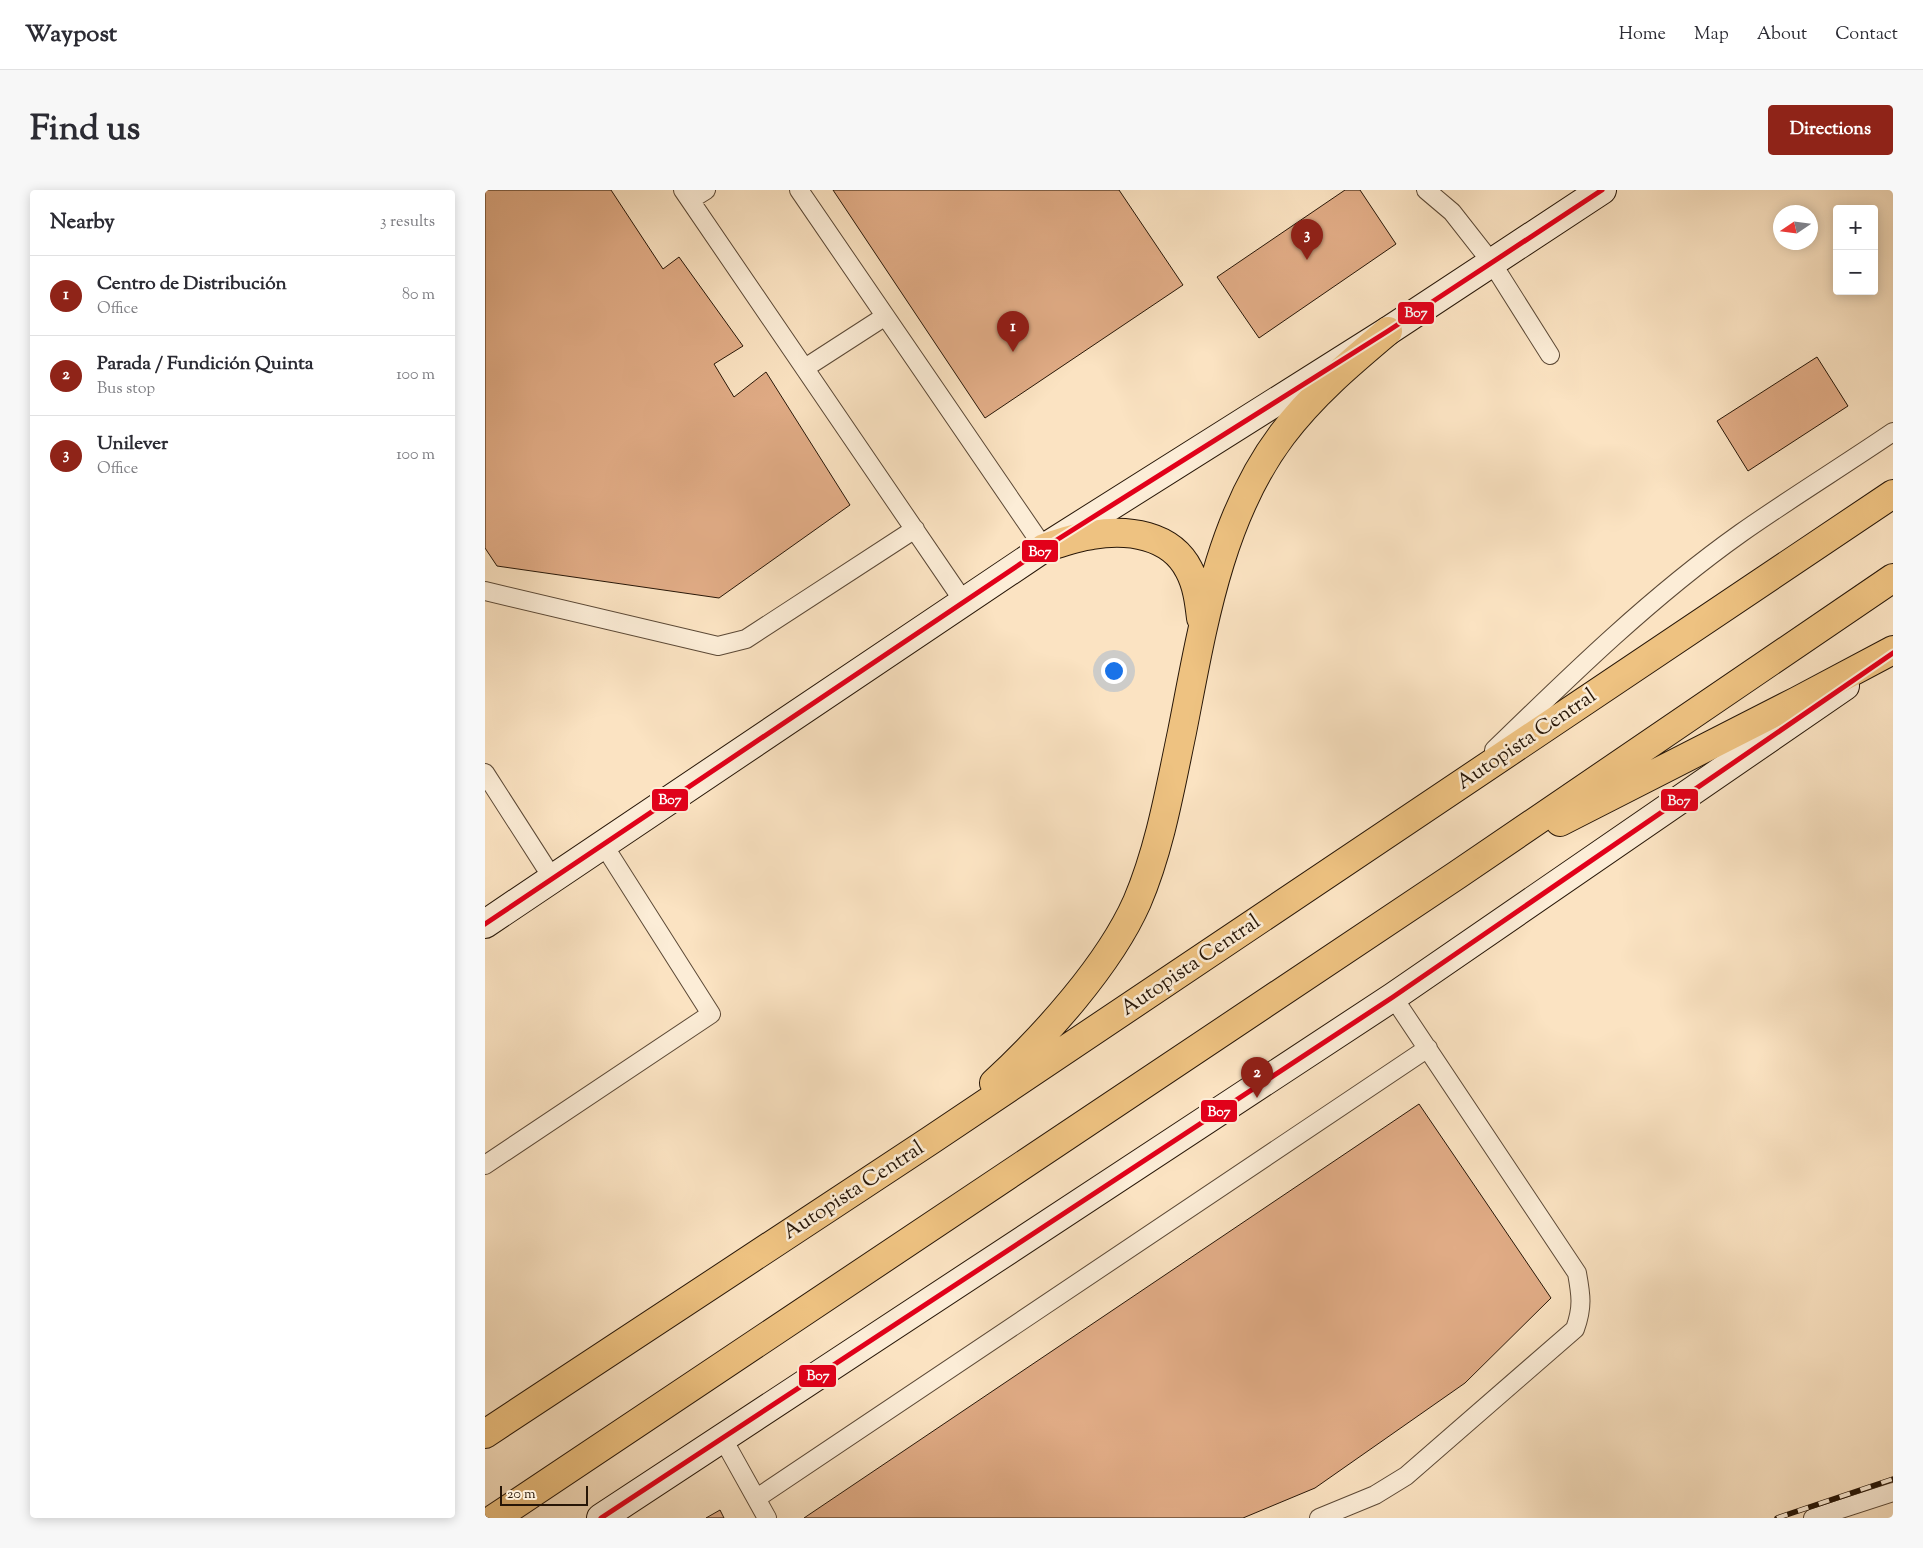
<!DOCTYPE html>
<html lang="en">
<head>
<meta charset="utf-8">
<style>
  :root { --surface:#fff; --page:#f7f7f7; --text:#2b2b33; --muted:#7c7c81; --line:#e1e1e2; --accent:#8f2418 }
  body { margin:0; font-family:"Sorts Mill Goudy",serif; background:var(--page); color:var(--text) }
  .controls { position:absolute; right:15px; top:15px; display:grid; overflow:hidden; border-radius:5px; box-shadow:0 2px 12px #0003 }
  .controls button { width:45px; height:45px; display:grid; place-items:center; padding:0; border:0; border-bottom:1px solid var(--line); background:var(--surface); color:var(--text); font:25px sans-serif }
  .compass { position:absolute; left:1288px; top:15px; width:45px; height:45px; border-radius:50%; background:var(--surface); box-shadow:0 2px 12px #0003; rotate:257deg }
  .scale { position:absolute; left:15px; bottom:12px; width:88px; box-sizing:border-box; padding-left:5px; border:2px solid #271607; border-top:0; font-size:14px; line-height:18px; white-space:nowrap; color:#271607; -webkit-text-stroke:4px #fcedd7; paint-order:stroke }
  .you { position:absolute; left:628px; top:480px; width:18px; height:18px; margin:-12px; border:4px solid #fff; border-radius:50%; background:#1a73e8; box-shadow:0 0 0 8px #1a73e833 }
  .badge { display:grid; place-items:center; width:32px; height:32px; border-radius:50%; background:var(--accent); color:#fff; font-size:16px; font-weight:700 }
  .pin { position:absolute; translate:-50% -41px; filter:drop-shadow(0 1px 2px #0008) }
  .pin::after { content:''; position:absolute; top:26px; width:18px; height:15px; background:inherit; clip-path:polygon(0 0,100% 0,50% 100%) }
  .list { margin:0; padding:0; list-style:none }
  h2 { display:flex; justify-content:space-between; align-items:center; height:65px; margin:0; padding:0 20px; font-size:21px }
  h2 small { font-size:16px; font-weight:400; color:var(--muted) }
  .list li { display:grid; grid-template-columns:32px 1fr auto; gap:15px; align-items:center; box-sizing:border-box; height:80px; padding:0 20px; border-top:1px solid var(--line) }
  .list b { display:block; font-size:19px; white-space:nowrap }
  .list p { margin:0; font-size:16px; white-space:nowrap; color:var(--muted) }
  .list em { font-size:16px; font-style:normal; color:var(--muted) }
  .map { position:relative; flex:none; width:1408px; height:1328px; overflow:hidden; border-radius:5px }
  header { display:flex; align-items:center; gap:30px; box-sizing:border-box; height:70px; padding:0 25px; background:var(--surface); border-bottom:1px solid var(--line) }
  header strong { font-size:24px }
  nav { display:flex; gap:28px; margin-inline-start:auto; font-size:18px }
  .intro { display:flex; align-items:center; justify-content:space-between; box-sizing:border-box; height:120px; padding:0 30px }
  h1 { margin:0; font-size:35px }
  .button { padding:12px 22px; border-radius:5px; background:var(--accent); color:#fff; font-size:18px; font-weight:700 }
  main { display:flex; gap:30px; padding:0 30px }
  aside { flex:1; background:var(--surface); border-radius:5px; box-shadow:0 2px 12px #0003 }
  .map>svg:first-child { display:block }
</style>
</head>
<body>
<header>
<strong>Waypost</strong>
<nav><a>Home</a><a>Map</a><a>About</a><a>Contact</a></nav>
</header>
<div class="intro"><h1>Find us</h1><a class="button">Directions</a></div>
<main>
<aside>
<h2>Nearby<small>3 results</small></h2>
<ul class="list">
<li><span class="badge">1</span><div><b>Centro de Distribución</b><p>Office</p></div><em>80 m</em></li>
<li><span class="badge">2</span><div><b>Parada / Fundición Quinta</b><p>Bus stop</p></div><em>100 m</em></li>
<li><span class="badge">3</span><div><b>Unilever</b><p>Office</p></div><em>100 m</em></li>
</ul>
</aside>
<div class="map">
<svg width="1408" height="1328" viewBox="0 0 1408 1328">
  <rect width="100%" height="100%" fill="#fbe3c2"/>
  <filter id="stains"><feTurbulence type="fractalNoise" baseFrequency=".004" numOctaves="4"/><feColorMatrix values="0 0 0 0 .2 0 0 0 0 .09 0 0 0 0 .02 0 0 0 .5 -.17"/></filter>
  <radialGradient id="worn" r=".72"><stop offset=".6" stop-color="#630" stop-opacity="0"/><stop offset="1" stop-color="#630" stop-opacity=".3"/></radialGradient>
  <!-- building -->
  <path fill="#e1ac86" stroke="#271607" d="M0 0H126L178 79 194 67 258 156 229 174 249 207 281 182 365 315 234 408 12 376 0 358Z
    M348 0H634L698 95 500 228Z
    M860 0H875L911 54 774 148 732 87Z
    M1332 167 1363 216 1263 281 1232 231Z
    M934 914 1066 1108 980 1193 830 1298 758 1328H319Z
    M235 1320 239 1328H221Z"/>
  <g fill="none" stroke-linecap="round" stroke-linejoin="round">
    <!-- lane casing -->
    <g stroke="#5c4936" stroke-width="20">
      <path id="lane" d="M198 0 479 412
        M314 0 559 358
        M941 0 967 22 1007 73 1065 165
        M205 10 221 0
        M320 178 399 127
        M0 401 233 456 261 449 430 339
        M1009 560C1087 484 1167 406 1256 343 1306 308 1358 276 1408 242
        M0 583 68 689
        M0 975 226 824 118 654
        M238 1249 282 1328
        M272 1308 943 858
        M834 1328 890 1305 921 1286 1090 1139C1098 1117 1096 1105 1092 1083L908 807
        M1328 1328 1408 1302"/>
    </g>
    <!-- secondary casing -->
    <g stroke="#271607" stroke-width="30">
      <path id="secondary" d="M0 734 559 358 903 141 1117 0
        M116 1328 908 807 1360 496"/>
    </g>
    <!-- highway casing -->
    <g stroke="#271607" stroke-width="30">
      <path id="highway" d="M559 358C575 353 591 347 607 345 642 339 686 344 704 380 712 395 714 411 716 428
        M1075 632 1312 511 1408 460
        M509 893C560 846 624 775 652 712 675 658 685 599 697 542 717 441 733 330 797 245 827 205 865 173 903 141
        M0 1244 446 950 1408 304
        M10 1328 972 685 1408 388"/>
    </g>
    <!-- lane -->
    <use href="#lane" stroke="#fcedd7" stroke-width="18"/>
    <!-- secondary -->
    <use href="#secondary" stroke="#fcedd7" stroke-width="28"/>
    <!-- highway -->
    <use href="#highway" stroke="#eec281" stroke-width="28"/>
    <!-- rail casing -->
    <g stroke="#271607" stroke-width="5.5">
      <path id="rail" d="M1292 1328 1408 1289"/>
    </g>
    <!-- rail -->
    <use href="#rail" stroke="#fcedd7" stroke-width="4" stroke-dasharray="11" stroke-linecap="butt"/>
    <!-- bus-1 casing -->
    <g stroke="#fcedd7" stroke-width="9">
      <path id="bus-1" d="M0 734 559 358 903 141 1117 0
        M116 1328 908 807 1408 463"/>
    </g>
    <!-- bus-1 -->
    <use href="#bus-1" stroke="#e2001a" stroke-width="5"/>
  </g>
  <g text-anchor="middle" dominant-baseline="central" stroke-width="5" stroke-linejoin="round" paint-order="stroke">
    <!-- street labels -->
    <g font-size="21" fill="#271607" stroke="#fcedd7">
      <text transform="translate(1042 550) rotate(-34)">Autopista Central</text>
      <text transform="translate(706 776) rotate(-34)">Autopista Central</text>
      <text transform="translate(369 1001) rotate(-33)">Autopista Central</text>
    </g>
  </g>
  <g stroke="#fcedd7" stroke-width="2">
    <rect x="912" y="111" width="38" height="24" rx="5" fill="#e2001a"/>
    <rect x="536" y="349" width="38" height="24" rx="5" fill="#e2001a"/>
    <rect x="166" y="598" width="38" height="24" rx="5" fill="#e2001a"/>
    <rect x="1175" y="598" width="39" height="24" rx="5" fill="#e2001a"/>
    <rect x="715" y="909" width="38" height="24" rx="5" fill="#e2001a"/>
    <rect x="313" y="1174" width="39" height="24" rx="5" fill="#e2001a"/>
  </g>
  <g font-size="14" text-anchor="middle" font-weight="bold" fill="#fff">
    <text x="931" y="127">B07</text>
    <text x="555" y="366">B07</text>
    <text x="185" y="614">B07</text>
    <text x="1194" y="615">B07</text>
    <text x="734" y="926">B07</text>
    <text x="333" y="1190">B07</text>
  </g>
  <rect width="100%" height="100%" filter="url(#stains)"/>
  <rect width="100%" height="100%" fill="url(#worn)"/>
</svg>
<div class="controls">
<button>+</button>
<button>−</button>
</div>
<svg class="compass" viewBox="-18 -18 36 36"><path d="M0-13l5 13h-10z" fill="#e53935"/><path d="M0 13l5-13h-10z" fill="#7c7c81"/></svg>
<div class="scale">20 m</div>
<div class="you"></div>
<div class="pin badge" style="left:528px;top:162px">1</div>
<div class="pin badge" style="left:772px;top:908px">2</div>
<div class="pin badge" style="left:822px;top:70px">3</div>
</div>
</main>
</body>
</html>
